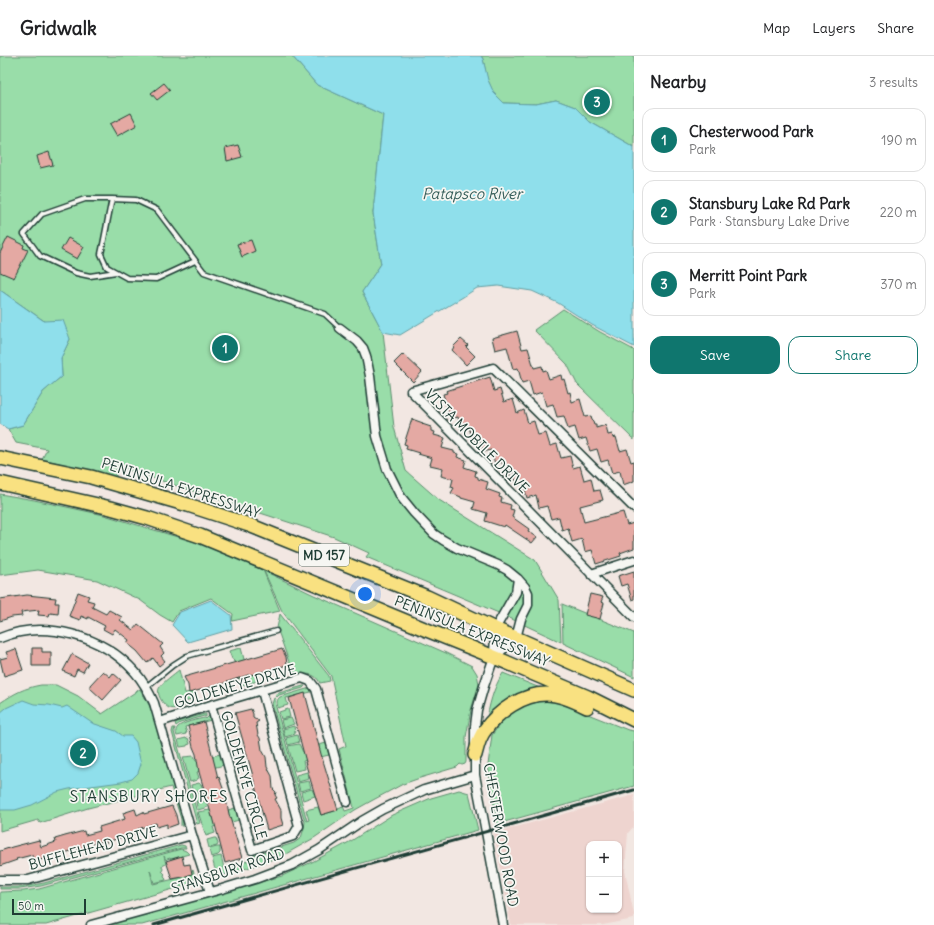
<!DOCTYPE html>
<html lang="en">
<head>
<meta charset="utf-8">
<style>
  :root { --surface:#fff; --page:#f2f2f2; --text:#202124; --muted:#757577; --line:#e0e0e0; --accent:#0f766e }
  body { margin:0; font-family:Delius,sans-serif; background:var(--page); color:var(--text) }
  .controls { position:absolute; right:12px; bottom:12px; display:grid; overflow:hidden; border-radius:8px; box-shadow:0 1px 3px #0004 }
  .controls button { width:36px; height:36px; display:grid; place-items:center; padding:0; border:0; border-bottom:1px solid var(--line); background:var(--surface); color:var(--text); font:20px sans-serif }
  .scale { position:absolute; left:12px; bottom:10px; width:74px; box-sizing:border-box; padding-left:4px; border:2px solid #1f3d34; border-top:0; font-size:11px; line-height:14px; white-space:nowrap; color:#1f3d34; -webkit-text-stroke:3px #f6f6f2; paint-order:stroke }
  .you { position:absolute; left:365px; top:538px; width:14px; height:14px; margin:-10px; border:3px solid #fff; border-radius:50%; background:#1a73e8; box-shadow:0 0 0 6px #1a73e833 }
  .badge { display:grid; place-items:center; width:26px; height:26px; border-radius:50%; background:var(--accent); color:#fff; font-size:13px; font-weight:700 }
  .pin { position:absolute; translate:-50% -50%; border:2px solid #fff; box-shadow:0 1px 4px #0006 }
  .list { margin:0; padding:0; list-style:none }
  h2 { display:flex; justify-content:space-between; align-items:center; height:52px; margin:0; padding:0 16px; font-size:17px }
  h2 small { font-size:13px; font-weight:400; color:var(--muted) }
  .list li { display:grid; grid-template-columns:26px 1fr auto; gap:12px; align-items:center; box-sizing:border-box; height:64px; margin:0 8px 8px; padding:0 8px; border:1px solid var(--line); border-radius:12px }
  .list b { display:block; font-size:15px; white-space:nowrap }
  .list p { margin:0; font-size:13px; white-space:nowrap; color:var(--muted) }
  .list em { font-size:13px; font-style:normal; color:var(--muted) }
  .actions { display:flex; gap:8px; padding:12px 16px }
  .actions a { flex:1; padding:9px 0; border:1px solid var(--accent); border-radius:12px; text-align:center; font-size:14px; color:var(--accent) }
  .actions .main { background:var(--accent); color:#fff }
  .map { position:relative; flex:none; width:634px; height:869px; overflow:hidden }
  header { display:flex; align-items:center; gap:24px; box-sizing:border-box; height:56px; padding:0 20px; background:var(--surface); border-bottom:1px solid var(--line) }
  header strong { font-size:19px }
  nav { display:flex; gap:22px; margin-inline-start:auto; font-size:14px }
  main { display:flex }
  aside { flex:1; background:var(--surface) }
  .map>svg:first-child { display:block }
</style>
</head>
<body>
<header>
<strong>Gridwalk</strong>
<nav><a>Map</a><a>Layers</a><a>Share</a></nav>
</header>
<main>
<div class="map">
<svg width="634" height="869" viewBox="0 0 634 869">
  <rect width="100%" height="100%" fill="#f2e7e2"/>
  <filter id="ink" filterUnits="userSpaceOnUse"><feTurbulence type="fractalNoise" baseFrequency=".025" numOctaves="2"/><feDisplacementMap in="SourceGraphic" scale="8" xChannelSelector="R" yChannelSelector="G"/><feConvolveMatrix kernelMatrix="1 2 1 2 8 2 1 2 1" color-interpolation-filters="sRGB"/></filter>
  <g filter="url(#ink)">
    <!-- built -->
    <path fill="#eed4cf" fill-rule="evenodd" d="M634 739V770L628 777 625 815 634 858V863L603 869H511L494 777ZM589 788H619V854H589Z"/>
    <!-- green -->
    <path fill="#99dda9" stroke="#5c8d6e" d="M0 0H292L317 29 383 59 373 157 381 208 362 236 383 276 394 371 406 415 439 444 535 504 559 544 561 586 501 558 366 501 369 497 334 481 116 410V421L42 403 47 393 16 387 8 373 23 369 43 336 62 320 61 302 70 283 0 234Z
      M481 0H634V91L590 66 575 51 556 44 536 48 504 47 493 36 487 22 483 3Z
      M563 253 600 276 632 293 634 295V384L577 328 567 308 534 274Z
      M0 438 34 444 104 459 201 488 263 514 280 555 232 565 233 558 211 542 179 555 172 566 160 559 140 544 97 524 38 514 0 519Z
      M264 515 314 539 446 597 472 610 477 618 479 628 471 654 466 681V706L465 708 462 709 460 708 457 711 420 722 403 728 373 744 355 754 314 782 284 799 254 810 220 820C214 816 214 808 212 802L221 800 224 812 250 804V801L294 787 301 782 304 772 305 766 272 648 274 642 276 643 275 645 276 651 307 765 309 764 306 754 318 751 321 759 338 754V752L343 750 345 755 354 752 339 693 346 690 331 620 282 555Z
      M562 548 634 577V621L563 587Z
      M280 558 329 620 330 625 320 627C314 615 304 618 294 620L277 572Z
      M241 592 248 618 251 619 255 618 257 625 241 630 239 622 243 621 241 612 237 605 234 606 233 603H232L229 595Z
      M179 614 185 637 193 636 195 643 184 646 185 650C180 651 174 654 169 652 163 649 155 637 160 631 163 626 174 618 179 614Z
      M503 617 540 632 486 668C489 650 493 632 503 617Z
      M41 629H56L78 640 102 658 140 633 149 649 156 663 183 762V770H181V763L171 731 88 752 40 767 38 764 0 775V647C15 637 24 632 41 629Z
      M303 630H305L303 632 279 639 277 641 275 639 279 637Z
      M310 632 311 636 286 642 288 649 278 652C277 648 276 644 280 641Z
      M537 644 560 647 628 674 634 675V730L497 768 488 709 492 679 509 656Z
      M288 653 290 661 281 663 279 656Z
      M204 658H206V661L204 660 180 667 176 670 175 667 180 665Z
      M209 660 211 664 185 671 187 677H185L186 678 177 680C176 677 175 674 178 671 181 667 199 663 205 662L206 663Z
      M291 662 294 668 283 672 281 664Z
      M294 670 295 678 285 681 283 673Z
      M173 672H175L174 676 200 767 197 768 172 676Z
      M297 679 299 686 288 689 286 682Z
      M186 682V683L188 682 190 688 187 689V690L180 691 178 684Z
      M326 687 329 699 303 705 305 713 295 715 288 690 299 688 303 696 319 691V689Z
      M220 698 224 709 197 716 199 722 197 723V724L190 726 183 701 194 700 197 706 213 702V700Z
      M307 716 309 723 298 726 296 719Z
      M309 725 311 732 300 735 298 727Z
      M199 727 200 728H201L203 733 193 737 191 729Z
      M312 733 315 740 303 744 301 736Z
      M459 734 469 737 478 774 142 869H106L282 820 314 805 351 785 392 759 431 742Z
      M201 736 203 737 205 743 196 746 193 738Z
      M204 745 205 746 206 745 208 751 198 754 196 747Z
      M235 752 239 764 213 771 215 777 206 780 198 756 210 754 228 756V754Z
      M214 782H216L218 788 217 790 209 792 207 784Z
      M181 789 185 790 186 792H181L41 830 20 833H0V831H23L44 827Z
      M217 791H220V797L218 799 211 801 209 793Z
      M181 793 186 795 189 798 171 803 170 802 167 803 166 804 164 800 166 808 162 810 163 813 162 815 165 818 164 819 166 824 154 827 150 814 153 828 183 821 191 818 192 817V815L193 814 195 821 194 826 191 828 46 869H0V836L23 835 39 833Z"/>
    <!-- water -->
    <path fill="#8fdfeb" stroke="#629ea2" d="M292 0H481L483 3 488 24 494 37 504 47 536 48 556 44 575 51 590 66 634 91V291L592 269 558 247 532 235 498 230 477 232 463 241 400 279 383 276 362 236 381 208 373 157 383 59 317 29Z
      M0 234 44 265 63 264 70 283 61 302 62 320 43 336 23 369 8 373 0 368Z
      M211 544 231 559 232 573 188 586 172 569 180 556Z
      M23 644 34 648 49 649 62 652 67 650 92 667 116 675 123 680H131L136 686 141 708 138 717 132 723 121 726 69 733 57 736 32 749 15 754H0V657L6 652Z"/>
    <!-- building -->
    <path fill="#e4a9a3" stroke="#1f3d34" d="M164 27 170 34 157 44 151 37Z
      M131 57 137 69 117 80 110 68Z
      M238 89 242 101 227 105 225 92Z
      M49 96 53 109 40 112 37 100Z
      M8 181 24 189 23 192 28 194 14 222 0 216V197Z
      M68 182 84 191 77 203 61 194Z
      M251 184 255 195 242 201 237 188Z
      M517 275 522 293 528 292 534 312 542 310 543 315 546 314 549 323 561 319 562 324 564 323 568 337 570 336 572 346 580 343 585 361 591 360 594 369H596V372L606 369 608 379 612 378 613 382 616 381 620 395 627 393 631 406 634 405V425L623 429 620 415 612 417 608 404 601 406 597 393 590 395 586 382 579 384 575 371 568 373 564 360 557 361 553 348 546 350 542 336 533 339 529 325 522 327 518 312 513 313 507 291 495 294 492 282Z
      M461 283 468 289 466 291 475 300 466 309 452 294 454 291H453Z
      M403 298 422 316 413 326 394 307Z
      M490 321 494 335 500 333 504 346 513 343 517 357 524 354 528 367 534 365 538 379 546 377 550 390 557 388 561 402 570 400 573 412 580 410 584 424 591 422 594 435 600 434 603 444 580 450 584 466 623 456 627 469 634 467V492L620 497 621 500 596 508 592 494 585 496 582 483 572 486 568 472 562 474 559 461 551 463 547 450 539 452 536 439 527 442 523 427 517 429 512 412 508 425 502 406 495 408 491 394 483 396 480 383 473 385 469 371 461 373 458 361 450 363 443 338 447 337 446 335Z
      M412 363 423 367 422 368 431 371V375L435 376 434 379 445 382 442 392 454 395V397L458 398 457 401 466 404 464 411 476 415 475 420 478 421V423L488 426 486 433 500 438 499 441 502 442 501 446 511 449 510 453 514 454 512 461 529 473 528 475 537 481 532 487 505 469 504 471 485 465 487 457 473 453 475 446 461 442V441L451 437 454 432 451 431 453 423 441 420 443 412 430 409 432 402 418 398 419 397 406 393 407 389 404 388Z
      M634 515V543L632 544 627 528 621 530 618 520Z
      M78 536 89 540 87 544 94 546 92 551 106 558 109 554 122 561 120 564 133 574 138 568 163 588 160 591 164 597 161 600 165 605 159 610 153 602 147 607 137 595 127 587 129 584 115 573 112 578 103 573 105 570 88 561V563L81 560 80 564 69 560Z
      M590 538 603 541 601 546 604 547 600 563 585 559Z
      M27 539 56 542 55 547H59L58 558 50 557 49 560 38 559 39 554 21 556 22 560 12 561 0 565V543Z
      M32 592H42V596H51V610H32Z
      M16 593 23 614 4 620 0 603 8 601 6 596Z
      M282 593 286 601 287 609 251 619V618L215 630 189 637 188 629 184 621Z
      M72 598 88 607 83 616 77 613 74 620 63 615Z
      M103 615 110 621 113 617 121 624 103 644 90 632V629Z
      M305 637 321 698 338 754 321 759 305 706H306L289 642Z
      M251 653 253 658V661L259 665 256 667 258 679 260 682 262 694 266 701 267 711 272 720 273 733 276 736 275 739 277 742 275 743 281 754V762L283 769 267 774 255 730H256L252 720H253L235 657Z
      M204 666 218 722 219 721 225 738 229 758 242 802 225 807 213 761H212L199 716 196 698 193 691 188 670Z
      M172 750 176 759 178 768 167 772V768L157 771 156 767 138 773 139 777 130 780V779L103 787V785L88 789 89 791 79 794 78 793 33 806 32 799 16 803 17 804 0 810V795L12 791 39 784 41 791 56 786 55 783 65 780 84 775 85 779 100 775 99 771 125 763 123 757 135 753 137 759 143 756 144 758Z
      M182 800 184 809 190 808 192 818 183 821 172 823 166 805Z"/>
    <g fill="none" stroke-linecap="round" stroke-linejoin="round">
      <!-- lane casing -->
      <g stroke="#1f3d34" stroke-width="7">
        <path id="lane" d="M112 143H85L42 158 24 178 40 200 76 217 90 220 116 216
          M195 205 156 223 127 222 107 211 101 198C105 180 108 161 112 143L136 144 157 154 204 216 325 258 340 272
          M146 631 173 609 187 600 276 575"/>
      </g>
      <!-- street casing -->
      <g stroke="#1f3d34" stroke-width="11">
        <path id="street" d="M340 272 357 285 363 292 366 300 370 320 377 380 387 413 401 441 414 457 434 478 443 484 457 492 498 509 507 514 518 523 525 531 528 537V549L521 563 516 582 494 601
          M634 452 493 312 411 335 634 561
          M591 518 634 504
          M0 582C45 563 103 580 135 616 143 625 149 636 154 647L192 779 210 836
          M211 649 252 794 293 780 299 770 262 635
          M160 666 211 649 302 622 310 625 316 633 347 746
          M0 824H28L192 779
          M91 869 222 833 255 823 292 809 319 794 362 765 383 753 424 734 475 719
          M503 869 486 776 475 719V670L477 654 484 630 494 601 495 573 516 536 518 523"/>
      </g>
      <!-- primary casing -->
      <g stroke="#1f3d34" stroke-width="16">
        <path id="primary" d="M0 402 91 421 188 449 249 469 427 541 495 573 516 582 634 634
          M0 427 111 452 147 462 200 480 422 572 494 601 588 641 634 664
          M475 699C477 691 479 681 485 674 498 655 523 638 546 638 560 638 575 645 587 651"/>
      </g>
      <!-- lane -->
      <use href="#lane" stroke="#f6f6f2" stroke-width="4"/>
      <!-- street -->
      <use href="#street" stroke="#f6f6f2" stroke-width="8"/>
      <!-- primary -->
      <use href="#primary" stroke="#f9e181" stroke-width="13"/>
      <!-- rail -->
      <path stroke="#1f3d34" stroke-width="3" d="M154 869 634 734"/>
    </g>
  </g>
  <g text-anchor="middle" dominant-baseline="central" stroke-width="3.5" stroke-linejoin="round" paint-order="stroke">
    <!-- shield labels -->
    <rect fill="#f6f6f2" stroke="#60746d" stroke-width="1" x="299" y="488" width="50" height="22" rx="3"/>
    <g font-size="13" font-weight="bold" fill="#1f3d34">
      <text x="324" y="499">MD 157</text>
    </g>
    <!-- street labels -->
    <g font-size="14" fill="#1f3d34" stroke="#f6f6f2">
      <text transform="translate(477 385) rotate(45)">VISTA MOBILE DRIVE</text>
      <text transform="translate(181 432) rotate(18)">PENINSULA EXPRESSWAY</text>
      <text transform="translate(472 575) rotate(22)">PENINSULA EXPRESSWAY</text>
      <text transform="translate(235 630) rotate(-16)">GOLDENEYE DRIVE</text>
      <text transform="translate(244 719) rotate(74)">GOLDENEYE CIRCLE</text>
      <text transform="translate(501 779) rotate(80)">CHESTERWOOD ROAD</text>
      <text transform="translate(93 792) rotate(-15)">BUFFLEHEAD DRIVE</text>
      <text transform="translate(228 815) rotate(-18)">STANSBURY ROAD</text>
    </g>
    <!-- water labels -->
    <g font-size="15" font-style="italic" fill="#355d59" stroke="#f6f6f2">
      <text x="472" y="137">Patapsco River</text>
    </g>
    <!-- neighbourhood labels -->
    <g font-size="15" letter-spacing="1" fill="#1f3d34" stroke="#f6f6f2">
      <text x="149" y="740">STANSBURY SHORES</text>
    </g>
  </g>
</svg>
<div class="controls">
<button>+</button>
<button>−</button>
</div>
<div class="scale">50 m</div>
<div class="you"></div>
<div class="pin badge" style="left:225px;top:292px">1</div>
<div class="pin badge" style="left:83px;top:697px">2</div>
<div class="pin badge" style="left:597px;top:46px">3</div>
</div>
<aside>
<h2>Nearby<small>3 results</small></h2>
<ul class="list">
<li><span class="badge">1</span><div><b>Chesterwood Park</b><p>Park</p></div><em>190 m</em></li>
<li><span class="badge">2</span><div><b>Stansbury Lake Rd Park</b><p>Park · Stansbury Lake Drive</p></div><em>220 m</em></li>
<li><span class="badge">3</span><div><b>Merritt Point Park</b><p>Park</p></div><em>370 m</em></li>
</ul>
<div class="actions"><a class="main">Save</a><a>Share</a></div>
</aside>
</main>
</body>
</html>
